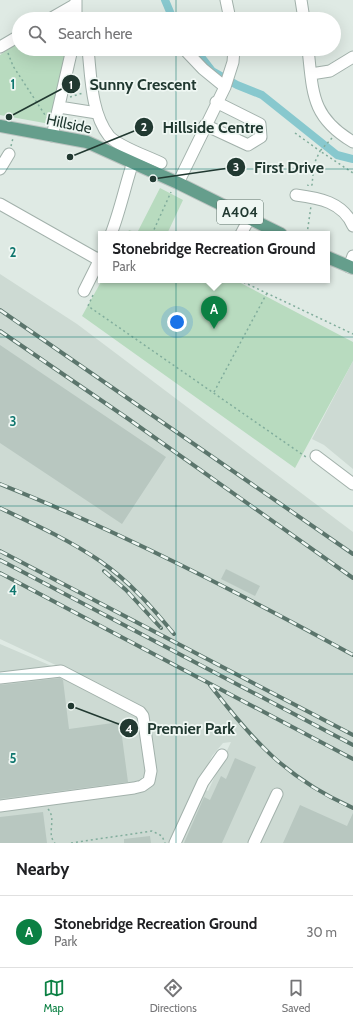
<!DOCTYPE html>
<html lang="en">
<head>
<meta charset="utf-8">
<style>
  :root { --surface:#fff; --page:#f2f2f2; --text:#202124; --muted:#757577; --line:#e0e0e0; --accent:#0b8043 }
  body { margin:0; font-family:Cabin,sans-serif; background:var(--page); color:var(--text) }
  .you { position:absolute; left:177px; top:322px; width:14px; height:14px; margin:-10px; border:3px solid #fff; border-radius:50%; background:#1a73e8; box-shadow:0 0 0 6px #1a73e833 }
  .badge { display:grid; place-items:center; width:26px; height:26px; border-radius:50%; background:var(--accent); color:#fff; font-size:13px; font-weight:700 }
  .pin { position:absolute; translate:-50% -33px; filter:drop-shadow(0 1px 2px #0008) }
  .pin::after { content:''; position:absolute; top:21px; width:14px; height:12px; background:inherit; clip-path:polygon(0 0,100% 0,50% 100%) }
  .popup { position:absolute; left:98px; top:231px; width:232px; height:52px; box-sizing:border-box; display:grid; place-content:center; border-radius:0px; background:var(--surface); filter:drop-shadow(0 1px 3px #0005); font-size:13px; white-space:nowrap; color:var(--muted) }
  .popup b { font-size:15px; color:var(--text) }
  .popup::after { content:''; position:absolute; left:50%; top:100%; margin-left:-8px; border:8px solid transparent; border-top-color:var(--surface) }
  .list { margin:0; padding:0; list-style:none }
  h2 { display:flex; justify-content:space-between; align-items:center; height:52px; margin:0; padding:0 16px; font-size:17px }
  h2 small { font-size:13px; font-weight:400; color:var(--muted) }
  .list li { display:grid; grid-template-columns:26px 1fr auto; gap:12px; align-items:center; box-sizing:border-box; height:72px; padding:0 16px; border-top:1px solid var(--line) }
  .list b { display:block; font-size:15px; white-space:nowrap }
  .list p { margin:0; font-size:13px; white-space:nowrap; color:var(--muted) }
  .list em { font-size:13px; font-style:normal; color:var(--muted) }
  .icon { flex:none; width:22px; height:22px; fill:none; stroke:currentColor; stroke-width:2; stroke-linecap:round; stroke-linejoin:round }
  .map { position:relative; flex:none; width:353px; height:843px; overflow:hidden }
  .search { position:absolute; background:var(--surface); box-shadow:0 4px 16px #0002; left:12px; right:12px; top:12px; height:44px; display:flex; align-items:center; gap:10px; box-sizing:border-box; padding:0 14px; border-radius:22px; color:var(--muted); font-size:15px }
  .sheet { height:124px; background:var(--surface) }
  nav { display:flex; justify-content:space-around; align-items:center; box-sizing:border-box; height:56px; border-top:1px solid var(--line); background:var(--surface); font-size:11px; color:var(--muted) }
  nav a { display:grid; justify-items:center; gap:2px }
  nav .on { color:var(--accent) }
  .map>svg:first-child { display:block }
</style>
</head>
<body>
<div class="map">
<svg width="353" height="843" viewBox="0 0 353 843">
  <rect width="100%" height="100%" fill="#dfeae4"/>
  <!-- built -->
  <path fill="#cddad3" d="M0 274 77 324 353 532V843H180L204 789 208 791 231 742 223 743 212 756 174 843H0V644L122 696 0 639Z
    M353 361V469L324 445 312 439Z"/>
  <!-- green -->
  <path fill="#b8dbbf" d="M19 42V49H66L50 124 0 115V55Z
    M160 188 183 200 167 234H127L129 230 137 233Z
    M102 280H235L353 342V361L295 468 82 316Z"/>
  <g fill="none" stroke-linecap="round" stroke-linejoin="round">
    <!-- canal -->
    <path stroke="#88c8ce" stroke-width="8" d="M165 0 173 19
      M195 49 212 71 237 85 262 95 337 155 353 159"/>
  </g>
  <!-- building -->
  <path fill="#b8c7c0" d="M0 345 166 457 122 524 0 443Z
    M226 569 260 586 255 596 221 579Z
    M60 678 63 680 69 729 120 722 128 782 0 799V685Z
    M235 758 256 767 222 843H184L204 797 210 800 221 776 226 779Z
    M300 805 347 826 353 813V843H283Z
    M43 812 47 843H0V817Z
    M150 836 151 843H124V839Z"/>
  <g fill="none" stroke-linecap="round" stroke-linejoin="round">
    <!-- minor casing -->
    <g stroke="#a2b1ab" stroke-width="13">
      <path id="minor" d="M76 0V19
        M226 0 230 19
        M301 0 304 19
        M50 19 76 4
        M0 47 19 36
        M88 49C91 77 91 113 109 136 119 147 147 156 161 163
        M184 49 203 69 225 87
        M308 49C313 93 311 117 353 142
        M311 74 330 71 353 57
        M59 107 97 113
        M205 125 248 145 261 137 260 124 216 102
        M52 136 72 49
        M0 169 9 154
        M178 183 225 87 233 62 234 49
        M296 195C319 198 343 202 353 226
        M0 204 99 260
        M111 234C120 211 125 186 133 162
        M241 234 250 217
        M349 267 353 256
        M84 291 101 257
        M316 456 353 484
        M0 678 61 671 140 712 143 716 151 771 149 781 142 786 134 788 0 806
        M175 843 203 782 222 755
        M254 843 277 794"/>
    </g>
    <!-- major casing -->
    <g stroke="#bcc4c1" stroke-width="14">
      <path id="major" d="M0 126 87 142 178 183 281 234
        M327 257 353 268"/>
    </g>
    <!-- path -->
    <path stroke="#81ad9c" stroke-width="1.5" stroke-dasharray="2 3" stroke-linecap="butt" d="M8 53 13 66 47 118
      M70 97 83 93
      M295 133 320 151 314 164 312 185H308V186
      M332 138 320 151 353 173
      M11 146 13 138
      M130 234H132
      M152 234 171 192
      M307 234 311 206
      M239 280 353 334
      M93 295 88 306 306 457
      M214 392 267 293
      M48 809C57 819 46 834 55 843
      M71 843 152 831 162 836 165 843"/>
    <!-- minor -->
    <use href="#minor" stroke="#fff" stroke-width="11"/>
    <!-- major -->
    <use href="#major" stroke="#659e8c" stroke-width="12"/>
    <!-- rail casing -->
    <g stroke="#5b756c" stroke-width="4">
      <path id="rail" d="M0 310 353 554
        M0 331 127 418 353 578
        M0 484C121 532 239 593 353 655
        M0 508C34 524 69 540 100 561 129 581 152 607 174 634
        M0 551 353 735
        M0 560 353 745
        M104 571 126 590 161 628
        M0 573 353 759
        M210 685C254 742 286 778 353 808"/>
    </g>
    <!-- rail -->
    <use href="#rail" stroke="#eff7f3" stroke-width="2.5" stroke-dasharray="8" stroke-linecap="butt"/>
  </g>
  <!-- grid -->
  <path fill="none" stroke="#0f766e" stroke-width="1" stroke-opacity="0.55" d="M176 0V19M176 49V843M0 169H353M0 337H353M0 506H353M0 674H353"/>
  <g text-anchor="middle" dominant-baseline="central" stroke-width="3.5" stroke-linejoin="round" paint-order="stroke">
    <!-- shield labels -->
    <rect fill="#eff7f3" stroke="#5f726b" stroke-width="1" x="217" y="200" width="46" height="24" rx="3"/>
    <g font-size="14" font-weight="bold" fill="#213931">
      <text x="240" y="212">A404</text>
    </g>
    <!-- street labels -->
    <g font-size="15" fill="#213931" stroke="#eff7f3">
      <text transform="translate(69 124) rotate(12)">Hillside</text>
    </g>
  </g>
  <g font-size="13" text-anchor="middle" font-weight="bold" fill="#0f766e" stroke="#eff7f3" stroke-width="3.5" stroke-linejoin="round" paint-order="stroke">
    <text x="13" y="89">1</text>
    <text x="13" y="257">2</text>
    <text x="13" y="426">3</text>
    <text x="13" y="595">4</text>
    <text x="13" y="763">5</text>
  </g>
  <!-- callouts -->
  <path fill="none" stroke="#213931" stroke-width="1.5" d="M9 117L71 84M70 157L144 127M153 179L236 167M71 706L129 728"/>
  <g fill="#213931" stroke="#eff7f3" stroke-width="1.5">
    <circle cx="9" cy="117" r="4"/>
    <circle cx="70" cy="157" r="4"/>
    <circle cx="153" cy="179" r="4"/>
    <circle cx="71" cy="706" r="4"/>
    <circle cx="71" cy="84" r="10"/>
    <circle cx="144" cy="127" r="10"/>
    <circle cx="236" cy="167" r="10"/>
    <circle cx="129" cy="728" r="10"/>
  </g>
  <g font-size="12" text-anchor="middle" font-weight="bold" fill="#fff">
    <text x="71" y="89">1</text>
    <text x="144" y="131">2</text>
    <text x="236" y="171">3</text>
    <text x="129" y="733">4</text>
  </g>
  <g font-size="16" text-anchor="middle" font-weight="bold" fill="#213931" stroke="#eff7f3" stroke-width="3.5" stroke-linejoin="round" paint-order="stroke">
    <text x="143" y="90">Sunny Crescent</text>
    <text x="213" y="133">Hillside Centre</text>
    <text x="289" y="173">First Drive</text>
    <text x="191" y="734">Premier Park</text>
  </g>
</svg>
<div class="you"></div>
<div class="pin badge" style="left:214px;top:329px">A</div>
<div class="popup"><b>Stonebridge Recreation Ground</b>Park</div>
<div class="search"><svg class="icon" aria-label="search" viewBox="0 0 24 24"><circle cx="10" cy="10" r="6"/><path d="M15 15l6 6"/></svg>Search here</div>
</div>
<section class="sheet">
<h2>Nearby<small></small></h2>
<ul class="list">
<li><span class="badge">A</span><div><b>Stonebridge Recreation Ground</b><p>Park</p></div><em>30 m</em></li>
</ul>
</section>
<nav>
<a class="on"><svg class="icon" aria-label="map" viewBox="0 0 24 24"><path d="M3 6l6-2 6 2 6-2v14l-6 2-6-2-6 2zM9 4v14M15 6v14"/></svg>Map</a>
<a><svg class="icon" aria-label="directions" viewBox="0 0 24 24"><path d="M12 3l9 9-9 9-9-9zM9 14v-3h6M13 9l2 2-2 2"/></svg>Directions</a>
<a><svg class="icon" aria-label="saved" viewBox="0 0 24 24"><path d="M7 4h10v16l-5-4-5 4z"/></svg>Saved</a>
</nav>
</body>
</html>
